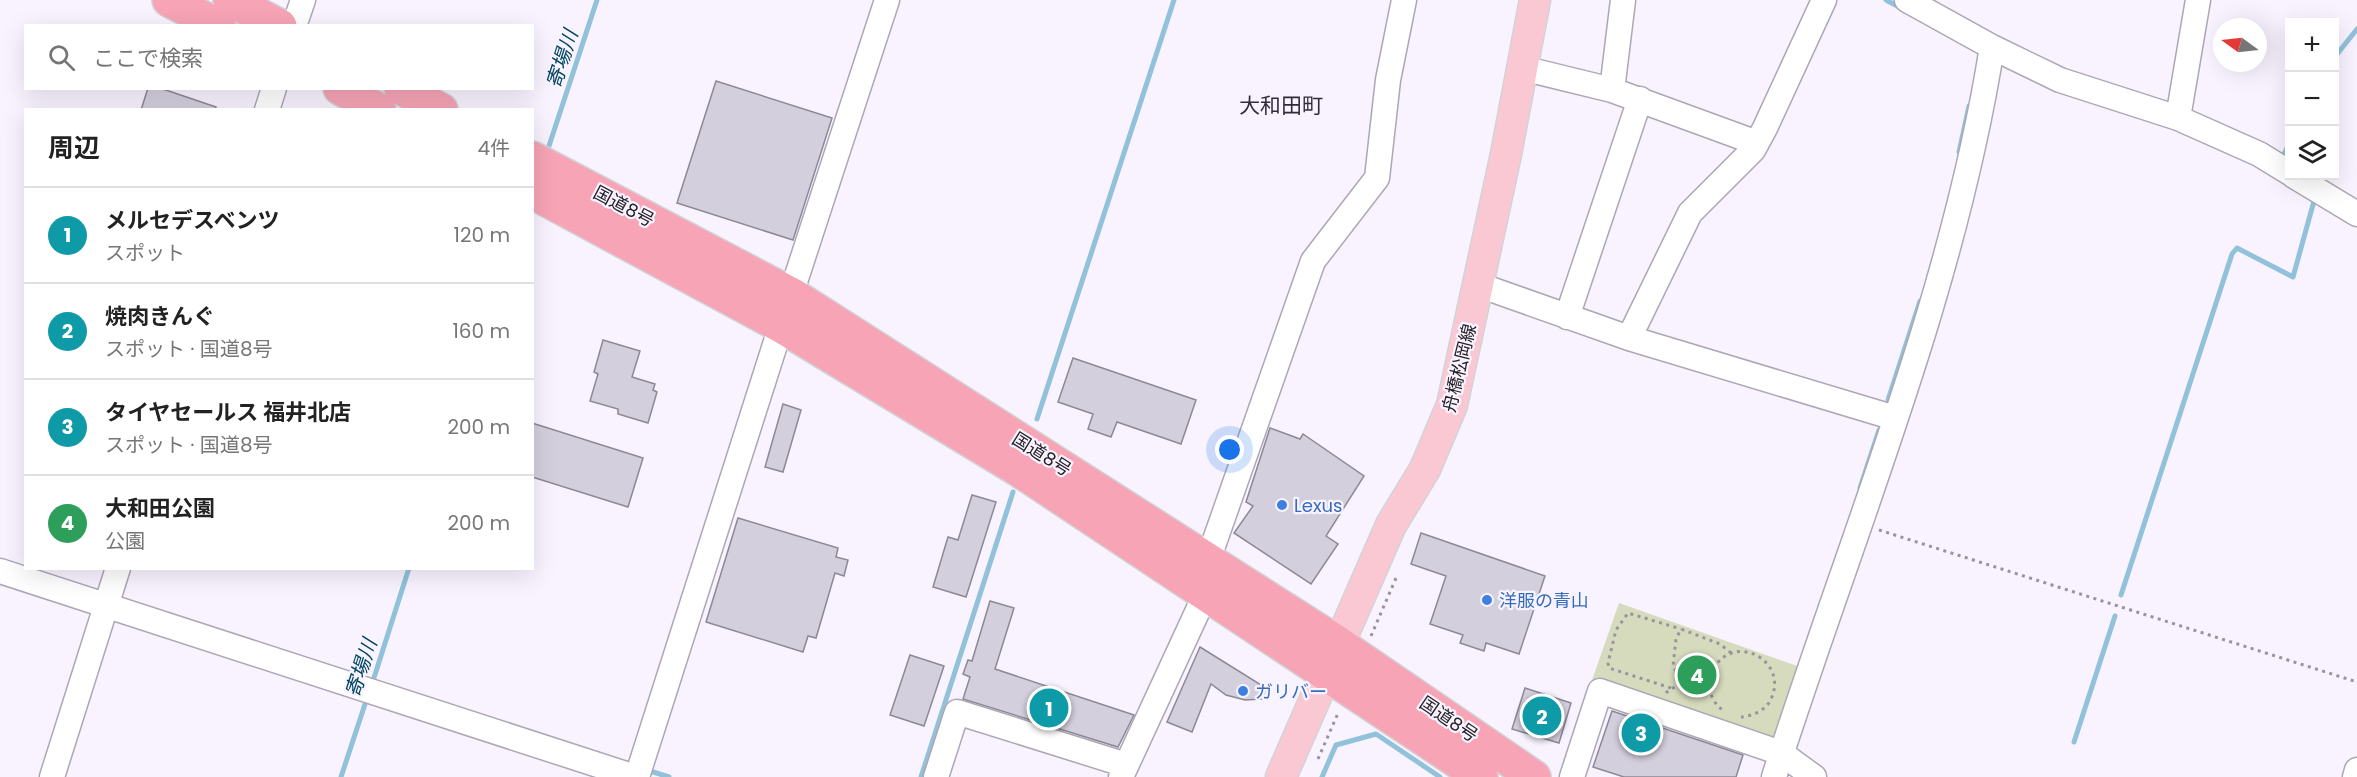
<!DOCTYPE html>
<html lang="ja">
<head>
<meta charset="utf-8">
<style>
  :root { --surface:#fff; --page:#f2f2f2; --text:#222; --muted:#767676; --line:#e0e0e0; --accent:#2563eb }
  body { margin:0; font-family:Poppins,"Noto Sans JP",sans-serif; background:var(--page); color:var(--text) }
  .controls { position:absolute; right:18px; top:18px; display:grid; overflow:hidden; border-radius:0px; box-shadow:0 6px 24px #0002 }
  .controls button { width:54px; height:54px; display:grid; place-items:center; padding:0; border:0; border-bottom:2px solid var(--line); background:var(--surface); color:var(--text); font:30px sans-serif }
  .compass { position:absolute; left:2213px; top:18px; width:54px; height:54px; border-radius:50%; background:var(--surface); box-shadow:0 6px 24px #0002; rotate:285deg }
  .you { position:absolute; left:1230px; top:450px; width:21px; height:21px; margin:-15px; border:4px solid #fff; border-radius:50%; background:#1a73e8; box-shadow:0 0 0 9px #1a73e833 }
  .badge { display:grid; place-items:center; width:39px; height:39px; border-radius:50%; background:var(--accent); color:#fff; font-size:20px; font-weight:700 }
  .pin { position:absolute; translate:-50% -50%; border:3px solid #fff; box-shadow:0 2px 6px #0006 }
  .list { margin:0; padding:0; list-style:none }
  h2 { display:flex; justify-content:space-between; align-items:center; height:78px; margin:0; padding:0 24px; font-size:26px }
  h2 small { font-size:20px; font-weight:400; color:var(--muted) }
  .list li { display:grid; grid-template-columns:39px 1fr auto; gap:18px; align-items:center; box-sizing:border-box; height:96px; padding:0 24px; border-top:2px solid var(--line) }
  .list b { display:block; font-size:22px; white-space:nowrap }
  .list p { margin:0; font-size:20px; white-space:nowrap; color:var(--muted) }
  .list em { font-size:20px; font-style:normal; color:var(--muted) }
  .icon { flex:none; width:33px; height:33px; fill:none; stroke:currentColor; stroke-width:2; stroke-linecap:round; stroke-linejoin:round }
  .map { position:relative; flex:none; width:2357px; height:777px; overflow:hidden }
  .search { position:absolute; background:var(--surface); box-shadow:0 6px 24px #0002; left:24px; top:24px; width:510px; height:66px; display:flex; align-items:center; gap:15px; box-sizing:border-box; padding:0 21px; border-radius:0px; color:var(--muted); font-size:22px }
  .panel { position:absolute; background:var(--surface); box-shadow:0 6px 24px #0002; left:24px; top:108px; width:510px; height:462px; border-radius:0px }
  .map>svg:first-child { display:block }
</style>
</head>
<body>
<div class="map">
<svg width="2357" height="777" viewBox="0 0 2357 777">
  <rect width="100%" height="100%" fill="#f8f3fe"/>
  <!-- green -->
  <path fill="#d7dbbd" d="M1619 603 1803 668 1779 737 1762 742 1591 683Z"/>
  <g fill="none" stroke-linecap="round" stroke-linejoin="round">
    <!-- stream -->
    <path stroke="#91c2da" stroke-width="5" d="M1886 0 1901 8
      M2334 58 2357 29
      M2290 142 2284 154 2290 157
      M547 152 597 0
      M1959 152 1969 106
      M1888 400 1920 301
      M1037 419 1174 0
      M1860 488 1879 430
      M2121 595 2232 254 2237 248 2293 277 2314 201
      M372 684 409 568
      M2074 742 2115 616
      M649 767 650 771 669 777
      M341 777 368 695
      M921 777 1013 492
      M1322 777 1336 745 1376 734 1440 777"/>
  </g>
  <!-- building -->
  <path fill="#d4cfdd" stroke="#8d8895" stroke-width="1.5" d="M716 81 832 118 793 240 677 203Z
    M148 88H160L216 107 215 110H141Z
    M603 340 640 351 632 377 655 384 653 390 657 392 648 423 618 414V409L590 401 598 374 594 372Z
    M1073 358 1196 400 1181 444 1117 422 1111 437 1088 429 1093 414 1058 402Z
    M783 404 801 410 783 472 765 467Z
    M532 423 643 458 628 507 532 477Z
    M1270 428 1300 439 1303 434 1364 476 1326 536 1338 544 1311 584 1234 533 1253 506 1246 502Z
    M972 495 996 502 966 597 933 587 948 537 958 540Z
    M738 518 838 548 836 557 848 560 844 576 835 573 816 638 808 636 803 652 706 622Z
    M1421 533 1545 576 1519 654 1486 643 1484 651 1460 643 1463 635 1430 624 1446 576 1411 564Z
    M990 601 1014 608 995 669 1134 715 1118 747 963 699 970 677 963 674 968 660 972 661Z
    M1200 647 1266 688 1262 699 1245 700 1226 695 1211 684 1192 732 1167 722Z
    M910 655 944 666 924 726 890 715Z
    M1525 688 1571 703 1559 743 1512 729Z
    M1612 711 1743 755 1736 777H1624L1593 767Z"/>
  <g fill="none" stroke-linecap="round" stroke-linejoin="round">
    <!-- minor casing -->
    <g stroke="#ada7b4" stroke-width="27">
      <path id="minor" d="M1907 0 1992 47 2060 80 2178 118 2259 154 2290 173
        M294 26 303 0
        M1522 68 1612 90 1757 143
        M1612 90 1623 0
        M267 110 274 88
        M2178 118 2198 0
        M2294 176 2357 214
        M1479 285 1629 338 1895 418
        M791 294 887 0
        M1567 317 1640 99
        M1629 338 1690 213 1753 150 1765 128 1824 0
        M1208 560 1313 261 1377 178 1388 80 1404 0
        M0 571 635 777
        M52 777 118 568
        M637 777 781 326
        M936 777 957 712 1126 765
        M1121 777 1206 593
        M1572 777 1600 691 1781 753 1814 777
        M1774 777C1851 535 1952 299 1992 47
        M2355 777 2357 770"/>
    </g>
    <!-- major casing -->
    <g stroke="#d3d3d4" stroke-width="33">
      <path id="major" d="M1281 777 1391 525 1425 469 1452 405 1506 154 1535 0"/>
    </g>
    <!-- highway casing -->
    <g stroke="#d3d3d4" stroke-width="36">
      <path id="highway" d="M169 0 219 26
        M230 0 280 26
        M340 88 379 110
        M401 88 441 110
        M532 158 791 294 1338 643 1534 777
        M532 192 781 326 1019 470 1481 777"/>
    </g>
    <!-- path -->
    <path stroke="#98949c" stroke-width="3" stroke-dasharray="3 4.5" stroke-linecap="butt" d="M1879 530 2357 682
      M1371 636 1396 578
      M1684 684 1673 666 1676 639 1681 629 1720 644 1731 653
      M1671 688 1609 668 1608 663 1616 630 1628 613 1681 629
      M1710 691C1711 684 1711 674 1714 668 1735 632 1789 661 1771 699 1766 710 1753 716 1741 717
      M1666 693C1675 684 1696 679 1707 688 1711 692 1711 696 1714 700 1716 705 1720 708 1724 711
      M1318 759 1339 711"/>
    <!-- minor -->
    <use href="#minor" stroke="#fff" stroke-width="24"/>
    <!-- major -->
    <use href="#major" stroke="#fac8d3" stroke-width="30"/>
    <!-- highway -->
    <use href="#highway" stroke="#f6a4b6" stroke-width="33"/>
  </g>
  <!-- markers -->
  <g fill="#3f7fe0" stroke="#f8f3fe" stroke-width="2">
    <circle cx="1282" cy="505" r="6"/>
    <circle cx="1487" cy="600" r="6"/>
    <circle cx="1243" cy="691" r="6"/>
  </g>
  <g text-anchor="middle" dominant-baseline="central" stroke-width="4.5" stroke-linejoin="round" paint-order="stroke">
    <!-- street labels -->
    <g font-size="18" fill="#232126" stroke="#f8f3fe">
      <text transform="translate(624 206) rotate(28)">国道8号</text>
      <text transform="translate(1459 368) rotate(-76)">舟橋松岡線</text>
      <text transform="translate(1042 454) rotate(32)">国道8号</text>
      <text transform="translate(1449 719) rotate(34)">国道8号</text>
    </g>
    <!-- shop labels -->
    <g font-size="18" fill="#366cbe" stroke="#f8f3fe" text-anchor="start">
      <text x="1294" y="505">Lexus</text>
      <text x="1499" y="600">洋服の青山</text>
      <text x="1255" y="691">ガリバー</text>
    </g>
    <!-- water labels -->
    <g font-size="20" font-style="italic" fill="#00465f" stroke="#f8f3fe">
      <text transform="translate(562 59) rotate(-72)">寄場川</text>
      <text transform="translate(361 668) rotate(-72)">寄場川</text>
    </g>
    <!-- quarter labels -->
    <g font-size="21" fill="#312c37" stroke="#f8f3fe">
      <text x="1281" y="105">大和田町</text>
    </g>
  </g>
</svg>
<div class="controls">
<button>+</button>
<button>−</button>
<button><svg class="icon" aria-label="layers" viewBox="0 0 24 24"><path d="M12 4l9 5-9 5-9-5zM3 14l9 5 9-5"/></svg></button>
</div>
<svg class="compass" viewBox="-18 -18 36 36"><path d="M0-13l5 13h-10z" fill="#e53935"/><path d="M0 13l5-13h-10z" fill="#767676"/></svg>
<div class="you"></div>
<div class="pin badge" style="left:1049px;top:708px;background:#0f9aa8">1</div>
<div class="pin badge" style="left:1542px;top:716px;background:#0f9aa8">2</div>
<div class="pin badge" style="left:1641px;top:733px;background:#0f9aa8">3</div>
<div class="pin badge" style="left:1697px;top:675px;background:#2e9e5b">4</div>
<div class="search"><svg class="icon" aria-label="search" viewBox="0 0 24 24"><circle cx="10" cy="10" r="6"/><path d="M15 15l6 6"/></svg>ここで検索</div>
<section class="panel">
<h2>周辺<small>4件</small></h2>
<ul class="list">
<li><span class="badge" style="background:#0f9aa8">1</span><div><b>メルセデスベンツ</b><p>スポット</p></div><em>120 m</em></li>
<li><span class="badge" style="background:#0f9aa8">2</span><div><b>焼肉きんぐ</b><p>スポット · 国道8号</p></div><em>160 m</em></li>
<li><span class="badge" style="background:#0f9aa8">3</span><div><b>タイヤセールス 福井北店</b><p>スポット · 国道8号</p></div><em>200 m</em></li>
<li><span class="badge" style="background:#2e9e5b">4</span><div><b>大和田公園</b><p>公園</p></div><em>200 m</em></li>
</ul>
</section>
</div>
</body>
</html>
